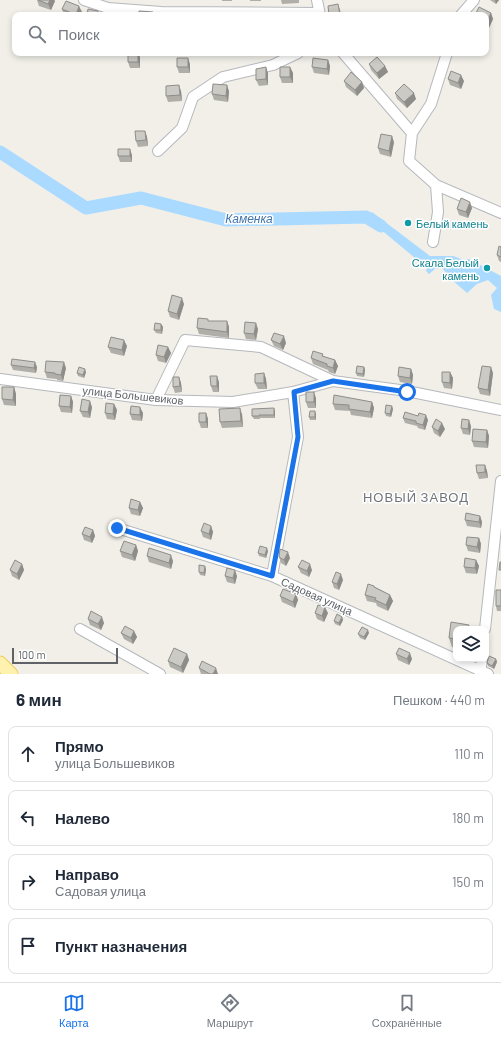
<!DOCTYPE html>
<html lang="ru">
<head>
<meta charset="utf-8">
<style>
  :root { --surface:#fff; --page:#f2f2f3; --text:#1f2937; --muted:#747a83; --line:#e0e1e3; --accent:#1a73e8 }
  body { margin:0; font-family:Barlow,sans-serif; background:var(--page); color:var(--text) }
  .controls { position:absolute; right:12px; bottom:12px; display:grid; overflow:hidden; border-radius:8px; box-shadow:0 2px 6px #0003 }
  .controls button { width:36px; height:36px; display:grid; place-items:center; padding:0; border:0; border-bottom:1px solid var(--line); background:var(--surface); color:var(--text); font:20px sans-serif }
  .scale { position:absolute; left:12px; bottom:10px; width:106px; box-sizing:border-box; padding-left:4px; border:2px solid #5f6368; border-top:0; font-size:11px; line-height:14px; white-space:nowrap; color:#5f6368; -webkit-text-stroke:3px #fff; paint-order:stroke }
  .stop { position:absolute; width:12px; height:12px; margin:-9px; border:3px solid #1a73e8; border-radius:50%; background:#fff }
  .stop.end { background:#1a73e8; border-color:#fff; box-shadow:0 1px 4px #0008 }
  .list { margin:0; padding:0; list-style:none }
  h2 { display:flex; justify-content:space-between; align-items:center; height:52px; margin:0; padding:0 16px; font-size:17px }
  h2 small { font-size:13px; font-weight:400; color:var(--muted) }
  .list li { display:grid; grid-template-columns:26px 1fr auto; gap:12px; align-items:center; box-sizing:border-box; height:56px; margin:0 8px 8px; padding:0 8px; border:1px solid var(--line); border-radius:8px }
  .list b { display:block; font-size:15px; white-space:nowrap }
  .list p { margin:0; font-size:13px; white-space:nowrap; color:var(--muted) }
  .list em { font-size:13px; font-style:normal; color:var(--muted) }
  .icon { flex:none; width:22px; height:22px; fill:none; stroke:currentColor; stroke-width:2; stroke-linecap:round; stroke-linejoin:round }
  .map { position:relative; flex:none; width:501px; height:674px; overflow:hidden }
  .search { position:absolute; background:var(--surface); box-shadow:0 2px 6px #0003; left:12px; right:12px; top:12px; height:44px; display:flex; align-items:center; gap:10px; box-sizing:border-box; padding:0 14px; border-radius:8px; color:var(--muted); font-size:15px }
  .sheet { height:308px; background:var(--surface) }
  nav { display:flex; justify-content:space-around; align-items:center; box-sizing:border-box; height:56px; border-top:1px solid var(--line); background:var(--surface); font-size:11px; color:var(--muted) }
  nav a { display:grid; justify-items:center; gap:2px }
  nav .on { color:var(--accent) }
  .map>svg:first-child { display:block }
</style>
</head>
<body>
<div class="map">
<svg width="501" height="674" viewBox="0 0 501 674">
  <rect width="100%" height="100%" fill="#f1efe8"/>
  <!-- water -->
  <path fill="#aadaff" d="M372 212 430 256H453L464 260 469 259 501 276V312L494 309 491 295 497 288 488 280 477 284 467 293 452 280 442 268 435 269 429 274 426 271 427 268 379 228 366 224V217Z"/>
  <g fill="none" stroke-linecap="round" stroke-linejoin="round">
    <!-- river -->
    <path stroke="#aadaff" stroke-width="13" d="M0 152 86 208 141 198 226 220 366 217 381 226"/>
    <!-- minor casing -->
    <g stroke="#b5b8bc" stroke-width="12">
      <path id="minor" d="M84 0 108 8 161 12 319 13
        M317 0 320 15
        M461 15 474 0
        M343 53 412 133
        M447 53 431 104 412 133 409 161 436 185 501 213
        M158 151 182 128 193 97 223 77 273 65 298 53
        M433 242 438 212 436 185
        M0 379 156 400 233 402 293 392 333 381 407 391 501 410
        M156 400 185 340 261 347 333 381
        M117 528 272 576 488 674
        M272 576 298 437 293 392
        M80 629 160 674
        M485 629 501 481
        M480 674 482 659"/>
    </g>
    <!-- major casing -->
    <g stroke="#f2c960" stroke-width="15">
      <path id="major" d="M0 663 11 674"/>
    </g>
    <!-- minor -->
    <use href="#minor" stroke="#fff" stroke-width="10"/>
    <!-- major -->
    <use href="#major" stroke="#fff2af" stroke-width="13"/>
  </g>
  <!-- wall -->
  <path fill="#afaea9" d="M37 0H54L55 1 51 10 39 6Z
    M222 0H232V1H222Z
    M250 0H261V1H250Z
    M281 0H299V3L282 4Z
    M490 0H499L496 4Z
    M62 9 82 12 81 15H64Z
    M491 13 493 19 488 30 486 29V15Z
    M140 57V68H130L128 62Z
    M328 60 330 66 329 75 314 73 312 67Z
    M190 64V73H179L177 67Z
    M369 64 385 66 388 72 379 79 371 70Z
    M290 67 293 73V83H282L280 77Z
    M268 73V85L259 86 256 80Z
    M448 79 464 81 461 89 450 85Z
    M344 81 362 82 364 88 357 96 346 87Z
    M181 91 182 101 168 102 166 96Z
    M229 91 228 102 214 100 212 94Z
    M395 93 416 99 407 108 397 99Z
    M145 131 147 137 148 146 138 147 136 141Z
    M394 142 391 157 380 154 378 148Z
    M132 155V162H120L118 156Z
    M472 208 468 218 459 215 457 209Z
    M501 247V262L499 261 497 255Z
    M184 304 179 320 170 317 168 311Z
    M209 321H227L229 327V338L199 334 197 328Z
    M161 324 163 327 162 334 156 333 154 330Z
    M258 329 256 340 246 339 244 333Z
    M271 340 286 343 283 350 274 346Z
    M127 346 124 356 111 353 108 347Z
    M168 347 171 353 166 363 158 361 156 355Z
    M323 354V356L335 360 338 366 335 374 329 372 328 370 313 364 311 358Z
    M11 365 37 367 36 373 13 370Z
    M364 367 365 370 364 377 357 376 356 373Z
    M66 368 63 381 57 380V379L47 378 45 372Z
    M411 369 413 375 412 384 400 382 398 376Z
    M86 372 84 378 78 376 77 373Z
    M450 372 453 378 452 389 444 388 442 382Z
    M264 373 266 379 267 389H258L255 383Z
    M493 373 490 396 480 394 478 388Z
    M179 377 181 383 182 392 175 393 173 387Z
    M219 382V392H213L211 386Z
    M14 387 16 394V406L4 405 2 399Z
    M71 396 73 402 72 413 61 412 59 406Z
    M316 398V408H308L306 402Z
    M372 402 374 408 372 418 351 415 350 411 335 410 333 404Z
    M114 404 117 410 115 420 107 419 105 413Z
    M92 407 90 418 83 417 80 411Z
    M393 409 391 417 386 416 385 413Z
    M275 411V418H260V419H254L252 416Z
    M143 413 142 421 132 420 130 414Z
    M206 413 208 419V428H201L199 422Z
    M242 414 243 427 222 428 220 422Z
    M316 414V420H310L309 417Z
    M403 418 428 420 425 430 418 428 417 426 405 423Z
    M471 426 470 435 463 434 461 428Z
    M432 427 445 429 440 437 434 433Z
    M487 430 489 436 488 448 474 447 472 441Z
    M485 465 487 471 488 478 479 479 477 473Z
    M140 502 143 508 140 516 131 514 129 508Z
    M480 516 482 522 481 528 467 526 465 520Z
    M211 526 213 532 211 540 203 537 201 531Z
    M93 530 95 536 92 543 84 540 82 534Z
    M479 538 481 544 480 553 468 551 466 545Z
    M136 545 138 551 135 561 122 557 120 551Z
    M268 551 266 558 259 556 258 553Z
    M147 556 173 561 171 569 149 562Z
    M279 557 290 558 286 566 281 563Z
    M476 560 479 566 477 574 466 573 464 567Z
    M22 564 24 570 19 580 12 576 10 570Z
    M298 567 312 570 309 577 301 573Z
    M206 569 205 576 200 575 199 572Z
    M225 576H237L235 584 227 582Z
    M343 580 339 590 334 588 332 582Z
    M374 586 375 587 390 595 393 601 388 611 377 606 376 603 367 601 365 595Z
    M501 590V611H497L496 606Z
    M296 594 298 600 295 608 282 602 280 596Z
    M315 613H328L324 622 317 619Z
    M342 617 343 620 340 626 335 624 334 621Z
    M88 619 104 623 101 630 90 625Z
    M456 629V648L452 647 449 638Z
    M134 631 137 637 133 644 124 639 121 633Z
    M369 633 365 640 360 638 358 634Z
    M187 654 189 660 183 673 170 667 168 661Z
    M396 654 412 659 409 665 398 660Z
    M496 659 497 662 494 669 488 666 487 663Z
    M199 668 218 674H201Z"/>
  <!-- shaded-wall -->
  <path fill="#8f8d8a" d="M50 0H54L55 1 51 10 48 4Z
    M495 0H499L496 4Z
    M338 4 340 10 341 15H340Z
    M79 6 82 12 81 15H76Z
    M491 13 493 19 488 30 486 24Z
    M138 53 140 57V68L138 62Z
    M188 58 190 64V73L188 67Z
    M328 60 330 66 329 75 327 69Z
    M385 66 388 72 379 79 377 73Z
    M266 67 268 73V85L266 79Z
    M290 67 293 73V83L290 77Z
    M461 75 464 81 461 89 458 83Z
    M362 82 364 88 357 96 355 90Z
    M179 85 181 91 182 101 180 95Z
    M227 85 229 91 228 102 226 96Z
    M414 93 416 99 407 108 404 102Z
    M145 131 147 137 148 146 146 140Z
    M392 136 394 142 391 157 389 151Z
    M130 149 132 155V162L130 156Z
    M470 202 472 208 468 218 466 212Z
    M182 298 184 304 179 320 177 314Z
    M227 321 229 327V338L227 332Z
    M256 323 258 329 256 340 254 334Z
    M161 324 163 327 162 334 161 330Z
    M284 336 286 343 283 350 280 344Z
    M124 340 127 346 124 356 122 350Z
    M168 347 171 353 166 363 164 357Z
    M335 360 338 366 335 374 333 368Z
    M35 362 37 367 36 373 34 368Z
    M64 362 66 368 63 381 61 375Z
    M364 367 365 370 364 377 363 374Z
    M491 367 493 373 490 396 488 390Z
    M85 369 86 372 84 378 83 375Z
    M411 369 413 375 412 384 410 378Z
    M450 372 453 378 452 389 450 383Z
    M264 373 266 379 267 389 264 383Z
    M217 376 219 382V392L217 386Z
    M179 377 181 383 182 392 180 386Z
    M14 387 16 394V406L13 400Z
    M314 392 316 398V408L314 402Z
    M71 396 73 402 72 413 70 407Z
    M90 401 92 407 90 418 88 412Z
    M372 402 374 408 372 418 370 412Z
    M114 404 117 410 115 420 113 414Z
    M392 406 393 409 391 417 390 414Z
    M140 407 143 413 142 421 140 415Z
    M240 408 242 414 243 427 241 421Z
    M274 408 275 411V418L274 415Z
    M315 411 316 414V420L315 417Z
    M206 413 208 419V428L206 422Z
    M426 415 428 420 425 430 423 425Z
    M469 420 471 426 470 435 468 429Z
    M442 423 445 429 440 437 438 431Z
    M487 430 489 436 488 448 486 442Z
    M485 465 487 471 488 478 485 472Z
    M140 502 143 508 140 516 138 510Z
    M480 516 482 522 481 528 479 522Z
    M211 526 213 532 211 540 209 534Z
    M93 530 95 536 92 543 90 537Z
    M479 538 481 544 480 553 477 547Z
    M136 545 138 551 135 561 132 555Z
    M267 548 268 551 266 558 265 555Z
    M288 552 290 558 286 566 284 560Z
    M171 555 173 561 171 569 169 563Z
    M476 560 479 566 477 574 475 568Z
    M22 564 24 570 19 580 17 574Z
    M310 564 312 570 309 577 307 571Z
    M205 566 206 569 205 576 204 573Z
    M235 570 237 576 235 584 233 578Z
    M341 574 343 580 339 590 337 584Z
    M296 594 298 600 295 608 293 602Z
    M390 595 393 601 388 611 386 605Z
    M325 607 328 613 324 622 322 616Z
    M102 617 104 623 101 630 98 624Z
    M342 617 343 620 340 626 339 623Z
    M368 630 369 633 365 640 364 637Z
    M134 631 137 637 133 644 131 638Z
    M410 653 412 659 409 665 407 659Z
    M187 654 189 660 183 673 181 667Z
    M496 659 497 662 494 669 492 666Z
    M216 668 218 674H213Z"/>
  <!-- building -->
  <path fill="#cccac5" stroke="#8f8d8a" d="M38 0H50L48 4Z
    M66 1 79 6 76 15 62 9Z
    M338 4 340 15H329L328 6Z
    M479 7 491 13 486 24V15H475Z
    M88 9 98 11 97 15H87Z
    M139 11 153 12V15H139Z
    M241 13H252V15H241Z
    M128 53H138V62H128Z
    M377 57 385 66 377 73 369 64Z
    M177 58H188V67H177Z
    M313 58 328 60 327 69 312 67Z
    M266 67V79L256 80V69Z
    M280 67H290V77H280Z
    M451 71 461 75 458 83 448 79Z
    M351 72 362 82 355 90 344 81Z
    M213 84 227 85 226 96 212 94Z
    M404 84 414 93 404 102 395 93Z
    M179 85 180 95 166 96V86Z
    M135 131H145L146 140 136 141Z
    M381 134 392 136 389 151 378 148Z
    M118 149H130V156H118Z
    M461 198 470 202 466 212 457 209Z
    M499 246 501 247V257L497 255Z
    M172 295 182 298 177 314 168 311Z
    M198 318 208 319V321H227V332L197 328Z
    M245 322 256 323 254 334 244 333Z
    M155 323 161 324V330H154Z
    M274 333 284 336 280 344 271 340Z
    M111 337 124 340 122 350 108 347Z
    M158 345 168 347 164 357 156 355Z
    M313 351 323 354 322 356 335 360 333 368 327 366V364L311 358Z
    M12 359 35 362 34 368 11 365Z
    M46 361 64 362 61 375 55 374V373L45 372Z
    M357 366 364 367 363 374 356 373Z
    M482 366 491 367 488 390 478 388Z
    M79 367 85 369 83 375 77 373Z
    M399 367 411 369 410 378 398 376Z
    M442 372H450V383L442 382Z
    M264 373V383H255V374Z
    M210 376H217V386H211Z
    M173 377H179L180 386 173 387Z
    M2 387H14L13 400 2 399Z
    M306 392H314V402H306Z
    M60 395 71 396 70 407 59 406Z
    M334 395 372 402 370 412 349 409V405L333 404Z
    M82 399 90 401 88 412 80 411Z
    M106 403 114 404 113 414 105 413Z
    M386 405 392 406 390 414 385 413Z
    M131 406 140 407V415L130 414Z
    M240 408 241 421 220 422 219 409Z
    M274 408V415H259V416H252V409Z
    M310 411H315V417H309Z
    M405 412 418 416 419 413 426 415 423 425 416 423V421L403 418Z
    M199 413H206V422H199Z
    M436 419 442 423 438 431 432 427Z
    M462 419 469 420 468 429 461 428Z
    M473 429 487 430 486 442 472 441Z
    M476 465H485V472L477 473Z
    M131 499 140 502 138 510 129 508Z
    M466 513 480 516 479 522 465 520Z
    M204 523 211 526 209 534 201 531Z
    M85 527 93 530 90 537 82 534Z
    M467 537 479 538 477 547 466 545Z
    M124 541 136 545 132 555 120 551Z
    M260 546 267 548 265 555 258 553Z
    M149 548 171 555 169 563 147 556Z
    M280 549 288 552 284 560 279 557Z
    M465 558 476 560 475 568 464 567Z
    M15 560 22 564 17 574 10 570Z
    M302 560 310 564 307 571 298 567Z
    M500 562H501V570H499Z
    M199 565 205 566 204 573 199 572Z
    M227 568 235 570 233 578 225 576Z
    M336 572 341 574 337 584 332 582Z
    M368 584 374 586V587L390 595 386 605 375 600 376 598 365 595Z
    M283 589 296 594 293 602 280 596Z
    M496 590H501V606H496Z
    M318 605 325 607 322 616 315 613Z
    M91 611 102 617 98 624 88 619Z
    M337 614 342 617 339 623 334 621Z
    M451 622 469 625 468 629H456V639L449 638Z
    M125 626 134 631 131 638 121 633Z
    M362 627 368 630 364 637 358 634Z
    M174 648 187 654 181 667 168 661Z
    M399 648 410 653 407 659 396 654Z
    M489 656 496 659 492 666 487 663Z
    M202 661 216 668 213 674H210L199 668Z"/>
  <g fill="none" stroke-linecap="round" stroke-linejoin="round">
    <!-- route -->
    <path stroke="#1a73e8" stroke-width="5" d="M117 528 272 576 298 437 294 392 333 381 407 392"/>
  </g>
  <!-- markers -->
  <g fill="#0f9aa8" stroke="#fff" stroke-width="1.5">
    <circle cx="408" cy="223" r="4"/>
    <circle cx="487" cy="268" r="4"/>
  </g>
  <g text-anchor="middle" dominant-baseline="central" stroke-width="3" stroke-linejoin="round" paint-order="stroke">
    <!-- culture labels -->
    <g font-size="11" fill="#0d838f" stroke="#fff" text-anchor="start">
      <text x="416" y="223">Белый камень</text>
      <text x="479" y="262" text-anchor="end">Скала Белый<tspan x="479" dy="13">камень</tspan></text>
    </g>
    <!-- street labels -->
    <g font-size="11" fill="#5f6368" stroke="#fff">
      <text transform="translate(133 395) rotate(6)">улица Большевиков</text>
      <text transform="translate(317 596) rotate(24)">Садовая улица</text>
    </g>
    <!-- water labels -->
    <g font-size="12" font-style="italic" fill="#4174aa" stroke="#fff">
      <text x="249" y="218">Каменка</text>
    </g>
    <!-- quarter labels -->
    <g font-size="13" letter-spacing="1" fill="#70757a" stroke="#fff">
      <text x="416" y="497">НОВЫЙ ЗАВОД</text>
    </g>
  </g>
</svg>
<div class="controls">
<button><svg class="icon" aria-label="layers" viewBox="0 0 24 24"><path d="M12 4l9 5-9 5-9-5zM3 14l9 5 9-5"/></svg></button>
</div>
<div class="scale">100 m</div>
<div class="stop" style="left:407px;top:392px"></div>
<div class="stop end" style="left:117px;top:528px"></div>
<div class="search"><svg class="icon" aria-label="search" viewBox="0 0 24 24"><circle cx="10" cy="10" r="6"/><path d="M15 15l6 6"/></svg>Поиск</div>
</div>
<section class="sheet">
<h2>6 мин<small>Пешком · 440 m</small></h2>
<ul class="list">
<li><svg class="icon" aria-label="ahead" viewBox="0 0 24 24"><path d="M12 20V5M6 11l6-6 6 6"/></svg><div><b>Прямо</b><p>улица Большевиков</p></div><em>110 m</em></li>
<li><svg class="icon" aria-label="left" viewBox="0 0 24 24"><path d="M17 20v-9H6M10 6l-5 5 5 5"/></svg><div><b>Налево</b></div><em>180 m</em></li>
<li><svg class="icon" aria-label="right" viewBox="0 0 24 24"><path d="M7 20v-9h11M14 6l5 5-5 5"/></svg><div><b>Направо</b><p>Садовая улица</p></div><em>150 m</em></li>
<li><svg class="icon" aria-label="arrive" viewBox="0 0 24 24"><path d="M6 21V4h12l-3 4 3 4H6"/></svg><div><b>Пункт назначения</b></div></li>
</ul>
</section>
<nav>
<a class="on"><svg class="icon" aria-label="map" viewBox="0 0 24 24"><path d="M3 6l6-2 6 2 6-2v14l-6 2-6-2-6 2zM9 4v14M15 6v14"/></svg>Карта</a>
<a><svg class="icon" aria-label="directions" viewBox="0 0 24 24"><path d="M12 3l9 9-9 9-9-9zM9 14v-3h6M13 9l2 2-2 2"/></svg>Маршрут</a>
<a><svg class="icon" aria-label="saved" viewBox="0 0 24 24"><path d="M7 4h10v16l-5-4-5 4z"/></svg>Сохранённые</a>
</nav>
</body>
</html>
